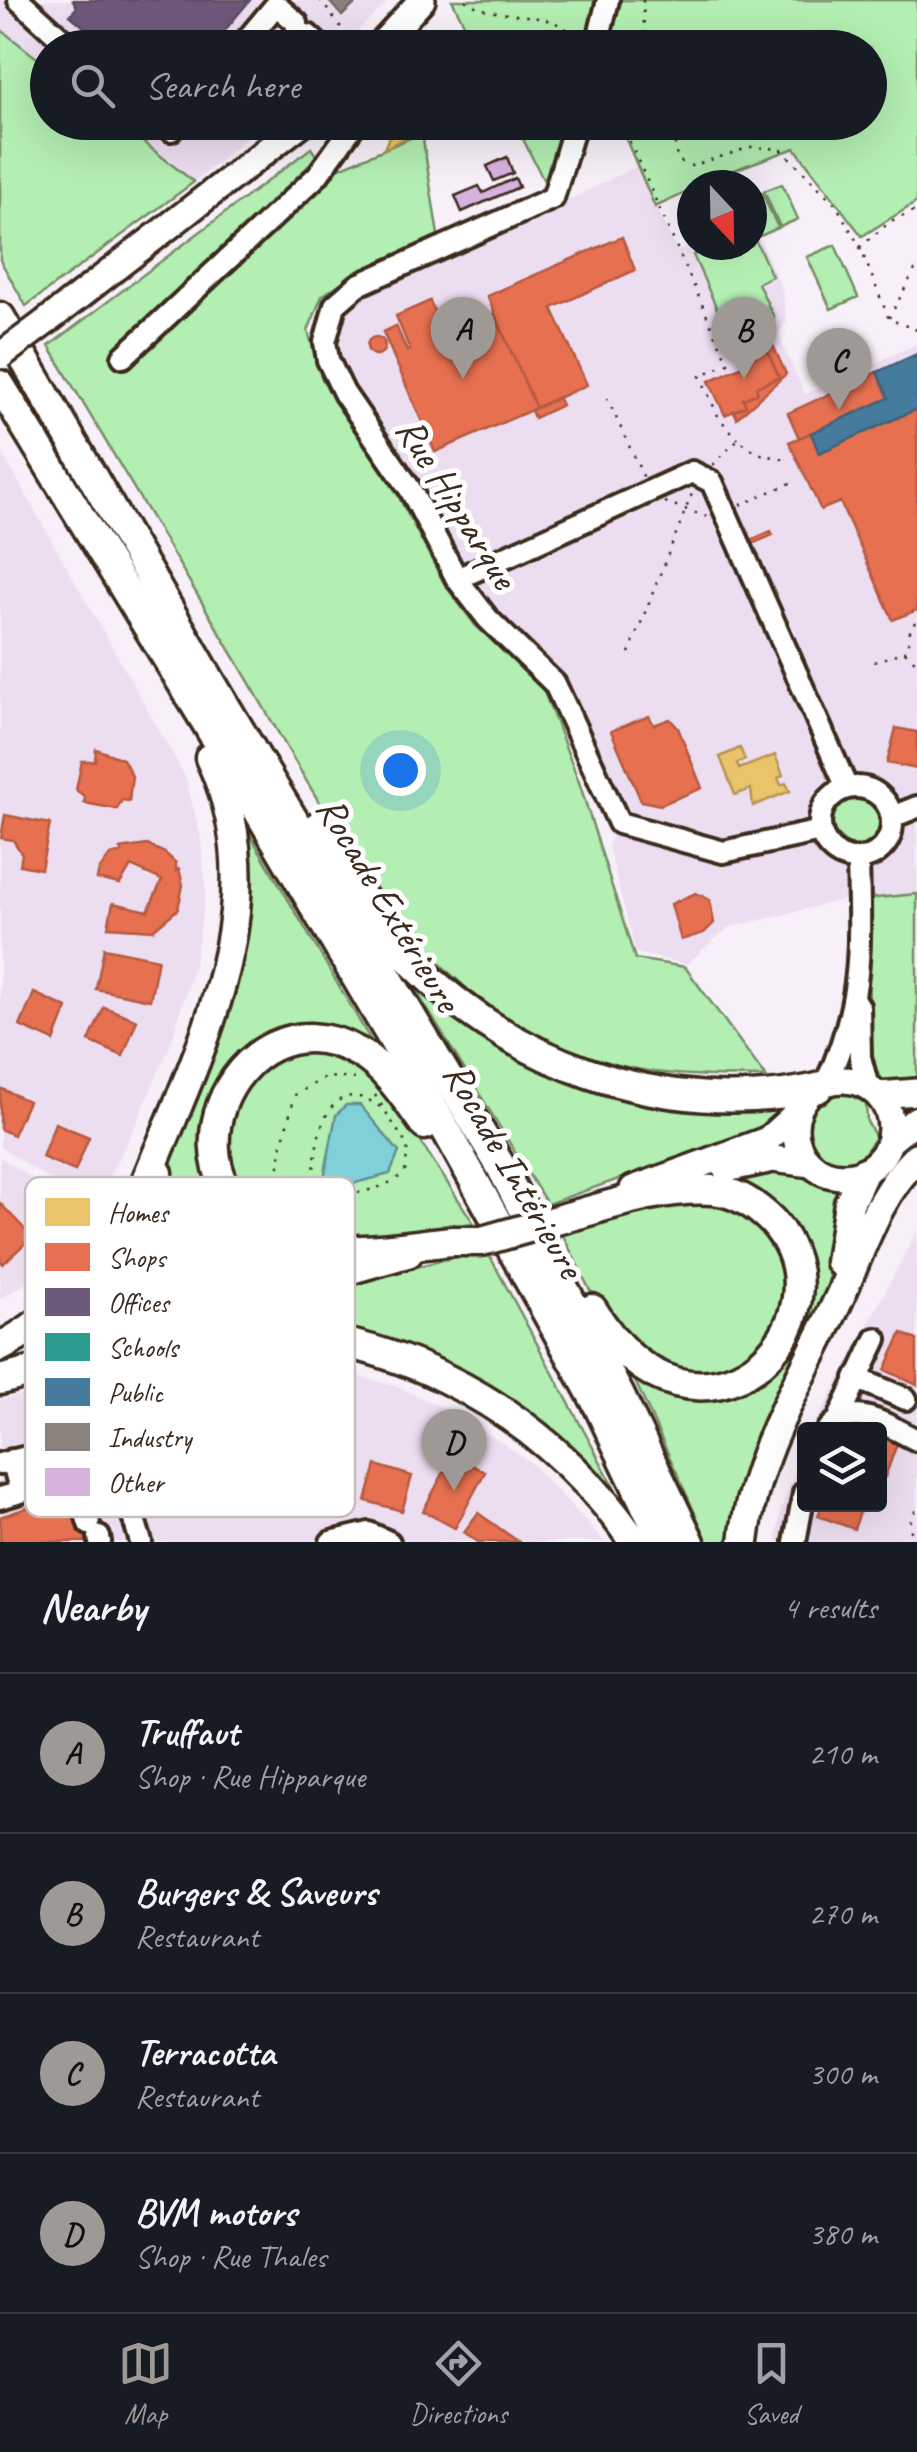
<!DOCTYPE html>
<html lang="en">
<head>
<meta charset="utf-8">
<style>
  :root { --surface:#171b24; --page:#242831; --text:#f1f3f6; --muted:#9ea1a6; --line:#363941; --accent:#9f9995 }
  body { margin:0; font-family:Caveat,sans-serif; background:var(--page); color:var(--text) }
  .controls { position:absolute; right:30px; bottom:30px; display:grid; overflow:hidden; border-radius:10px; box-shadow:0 10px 40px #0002 }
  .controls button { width:90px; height:90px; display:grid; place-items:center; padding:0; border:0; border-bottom:2px solid var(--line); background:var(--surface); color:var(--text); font:50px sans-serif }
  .compass { position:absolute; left:677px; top:170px; width:90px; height:90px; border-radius:50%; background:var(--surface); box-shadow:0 10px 40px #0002; rotate:158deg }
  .you { position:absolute; left:400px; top:770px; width:35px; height:35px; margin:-25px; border:8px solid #fff; border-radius:50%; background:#1a73e8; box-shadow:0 0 0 15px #1a73e833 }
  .badge { display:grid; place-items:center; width:65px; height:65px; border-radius:50%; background:var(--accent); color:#111; font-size:32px; font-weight:700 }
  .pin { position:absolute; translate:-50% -82px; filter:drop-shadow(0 2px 5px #0008) }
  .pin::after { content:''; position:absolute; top:52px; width:35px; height:30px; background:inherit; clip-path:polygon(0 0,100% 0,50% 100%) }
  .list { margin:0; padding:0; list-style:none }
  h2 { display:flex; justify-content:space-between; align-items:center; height:130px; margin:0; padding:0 40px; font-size:42px }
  h2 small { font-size:32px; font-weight:400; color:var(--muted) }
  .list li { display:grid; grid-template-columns:65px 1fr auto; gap:30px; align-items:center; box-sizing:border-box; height:160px; padding:0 40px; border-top:2px solid var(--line) }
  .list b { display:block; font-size:38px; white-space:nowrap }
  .list p { margin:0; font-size:32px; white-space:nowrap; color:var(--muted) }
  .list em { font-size:32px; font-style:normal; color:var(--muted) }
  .icon { flex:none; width:55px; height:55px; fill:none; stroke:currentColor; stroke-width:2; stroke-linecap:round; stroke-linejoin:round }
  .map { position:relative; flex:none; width:917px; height:1542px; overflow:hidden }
  .search { position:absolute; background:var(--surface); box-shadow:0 10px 40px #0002; left:30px; right:30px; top:30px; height:110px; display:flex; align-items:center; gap:25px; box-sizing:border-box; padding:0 35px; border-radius:55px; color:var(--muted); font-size:38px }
  .sheet { height:770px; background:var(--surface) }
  nav { display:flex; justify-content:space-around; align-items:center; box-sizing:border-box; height:140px; border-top:2px solid var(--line); background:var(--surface); font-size:28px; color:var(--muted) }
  nav a { display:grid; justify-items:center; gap:5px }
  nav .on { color:var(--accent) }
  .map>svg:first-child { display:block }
</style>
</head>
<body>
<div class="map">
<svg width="917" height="1542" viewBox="0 0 917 1542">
  <rect width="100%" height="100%" fill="#f7f0f8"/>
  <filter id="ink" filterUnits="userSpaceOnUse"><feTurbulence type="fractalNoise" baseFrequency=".01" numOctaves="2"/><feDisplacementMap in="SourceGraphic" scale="20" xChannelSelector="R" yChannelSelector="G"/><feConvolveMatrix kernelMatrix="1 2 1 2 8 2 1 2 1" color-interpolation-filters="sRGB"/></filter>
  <g filter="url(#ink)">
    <!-- built -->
    <path fill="#edddf0" d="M0 0H390L341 47 48 48 47 66 0 29Z
      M119 123H264L194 182Z
      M637 166 677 251 693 245H752L753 222 782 290 787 322 778 334 805 394 917 344V894L847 899 728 928 686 964 636 953 608 846 620 817 572 704 476 592 419 485 350 386 337 361 334 336 346 308 368 291 512 228Z
      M0 449 185 776 200 834 206 892 194 965 171 1043 135 1127 92 1208 0 1147Z
      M0 1157 86 1214 60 1251 25 1284 0 1299Z
      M917 1231V1542H776L781 1509 804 1447V1504H880V1430L813 1429Z
      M221 1362 276 1363 337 1371 399 1387 464 1418 530 1462 605 1542H0V1400L101 1376Z"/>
    <!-- green -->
    <path fill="#b3eeb2" stroke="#778c68" stroke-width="2.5" d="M452 0H601L589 48 476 47Z
      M620 0H917V202L862 236 795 148 692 185V190L655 207 619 123 870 122V48L607 47Z
      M0 29 47 66 48 122 119 123 194 182 26 306 0 260Z
      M515 123H568L552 181 546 185Z
      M422 133 438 235 353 274 322 296 308 331 322 379 384 469 445 585 475 625 541 684 579 782 635 959 685 967 766 1077C672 1076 610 1075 525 1029 394 958 309 782 235 658 173 554 111 450 49 346L311 148 328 173Z
      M782 184 798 219 780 227 764 191Z
      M762 193 778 228 760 236 752 218V197Z
      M754 237 772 276 758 283 774 318 730 338 693 255 716 245H752Z
      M835 245 858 297 831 309 807 257Z
      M833 821a25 25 0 1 1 50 0a25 25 0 1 1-50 0Z
      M241 819 380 1056 355 1040 233 1064C197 1115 189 1187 247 1227 272 1244 313 1250 342 1259L203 1299 174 1264 167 1166 183 1114Z
      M917 894V1077L887 1085 870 1065 867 899Z
      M394 955 547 1067 784 1102 774 1118 755 1132 547 1204Z
      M318 1051 352 1060 383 1084 473 1222C420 1239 344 1249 291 1231 226 1208 205 1123 254 1074 270 1057 296 1054 318 1051Z
      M843 1092 866 1103 867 1122 876 1137 858 1162 838 1165 817 1156C795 1128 808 1097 843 1092Z
      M784 1168 824 1188 843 1190 825 1301 736 1542H708L631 1372C678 1398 697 1401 749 1382L803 1263 715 1181Z
      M702 1199C873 1242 739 1465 616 1331 595 1308 576 1259 560 1230L632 1210Z
      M145 1205 176 1307 0 1358Z
      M486 1249 634 1524 470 1382 195 1324Z"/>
    <!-- water -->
    <path fill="#80d0da" stroke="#648e8f" stroke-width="2.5" d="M346 1105H360L399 1152 390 1174 340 1187 324 1178 336 1115Z"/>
    <!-- homes -->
    <path fill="#e9c46a" stroke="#b59653" stroke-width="2.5" d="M395 122H424L427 126 384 149Z
      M740 748 745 760 737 763 739 769 775 755 783 775 778 778 781 785 786 783 790 791 753 806 751 789 735 795 720 757Z"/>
    <!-- shops -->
    <path fill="#e76f51" stroke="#b35a42" stroke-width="2.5" d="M622 237 635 270 552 308 587 385 536 408 487 296Z
      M430 301 441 327 478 310 482 318 494 313 536 408 435 452 383 332 396 326 407 351 410 350 396 316Z
      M765 328 786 374 737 418 734 411 746 406 743 399 758 393 756 387 779 377 763 341 739 351Z
      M367 346a9 9 0 1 1 18 0a9 9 0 1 1-18 0Z
      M763 341 779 377 756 387 758 393 743 399 746 406 725 415 709 381 745 365 739 351Z
      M877 372 889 398 799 438 788 413Z
      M558 397 562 405 534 418 531 410Z
      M917 409V610L893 620 840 502 821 510 789 442 811 433 819 453Z
      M771 531 773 535 750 545 748 541Z
      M649 716 654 725 670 719 678 728 702 788 660 805 641 801 611 731Z
      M896 728 917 732V769L887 763Z
      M96 749 123 759 132 776 129 801 122 800 117 809 84 803 85 797 76 790 82 761H95Z
      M5 815 50 824 41 869 20 865 22 854 13 840 1 838Z
      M147 845 165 853 176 863V871L179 869 183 885 178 909 153 930 108 927 113 903 148 911 162 880 131 866 120 884 97 879 99 870 110 855 122 852 120 849Z
      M696 893 710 900 714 923 704 933 681 940 671 904Z
      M104 948 158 959 150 1000 96 989Z
      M34 993 67 1008 54 1041 20 1026Z
      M104 1007 137 1020 123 1056 89 1041Z
      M0 1088 28 1101 13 1135 0 1129Z
      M55 1123 89 1137 75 1171 42 1157Z
      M0 1203 32 1237 3 1264 0 1260Z
      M902 1333 917 1340V1385L885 1370Z
      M880 1434 898 1441 885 1477 880 1475Z
      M453 1455 485 1472 455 1528 423 1511Z
      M376 1465 412 1476 402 1511 366 1501Z
      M58 1489 61 1497 70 1495 88 1542H0V1517L33 1506 30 1498Z
      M822 1504H863L854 1529 818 1516Z
      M478 1513 519 1542H478L464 1532Z"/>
    <!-- offices -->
    <path fill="#6d597a" stroke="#5e4b5e" stroke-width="2.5" d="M73 0H250L210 48H109L70 15 77 7Z"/>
    <!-- public -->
    <path fill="#457b9d" stroke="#426377" stroke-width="2.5" d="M917 354V409L819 453 811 433 889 398 877 372Z"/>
    <!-- industry -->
    <path fill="#8a817c" stroke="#726760" stroke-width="2.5" d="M328 0H359L342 16Z"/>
    <!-- building -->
    <path fill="#d6b2dc" stroke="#3b2a1e" stroke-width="2.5" d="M507 157 513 173 494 181 487 166Z
      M515 178 519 187 462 212 455 196 479 186 483 193Z"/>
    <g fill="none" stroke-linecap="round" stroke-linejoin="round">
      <!-- minor casing -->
      <g stroke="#3b2a1e" stroke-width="28">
        <path id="minor" d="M19 0 72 48
          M308 35 322 48
          M240 48 276 5 297 23V35L284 48
          M596 48 608 0
          M162 122 171 130 177 122
          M576 122 553 198 358 285 335 305 325 342 328 360 344 393 410 489 457 579 488 619 555 684 619 823 723 852 821 831
          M123 357 317 176 356 122
          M457 579 692 472 712 482 847 788
          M820 823a36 36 0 1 1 72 0a36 36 0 1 1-72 0Z
          M892 817 917 807
          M859 1006 860 1057 868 1087
          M826 1083C864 1001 860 948 858 859
          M856 1378 906 1399
          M840 1416 876 1339
          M828 1430C853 1399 888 1427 917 1440
          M0 1464C100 1437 111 1442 141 1542
          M0 1498 21 1492 12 1460
          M130 1505 147 1491 143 1461
          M89 1524 79 1489 119 1475
          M99 1537 100 1542
          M331 1542 369 1533 389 1542
          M795 1542 804 1493"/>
      </g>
      <!-- major casing -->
      <g stroke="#3b2a1e" stroke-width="32">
        <path id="major" d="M378 48 422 0
          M47 321 303 122
          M795 1128a48 48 0 1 1 96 0a48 48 0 1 1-96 0Z
          M878 1095 917 1092
          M890 1141 917 1119
          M726 1169 773 1159 811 1164
          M633 1189 767 1140 798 1112
          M125 1335 409 1254"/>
      </g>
      <!-- highway casing -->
      <g stroke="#3b2a1e" stroke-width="35">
        <path id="highway" d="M0 317 215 689 500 1165 620 1396 690 1542
          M0 385 206 722 449 1135 598 1405 663 1542
          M318 826C343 866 366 911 398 947 500 1062 665 1122 818 1088
          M425 1125C406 1099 387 1068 358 1052 235 981 133 1202 309 1245 356 1257 406 1245 453 1241
          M158 1173C152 1221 160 1279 199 1313
          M578 1214C620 1202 669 1186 713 1190 736 1192 756 1205 772 1221 862 1321 696 1482 592 1309
          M840 1262 849 1203 863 1173
          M0 1347C59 1317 106 1260 137 1204 192 1062 282 909 210 758
          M0 1380C66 1363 133 1340 201 1333 371 1317 539 1401 634 1542
          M744 1542C753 1457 800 1381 836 1305 861 1253 874 1199 917 1157"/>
      </g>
      <!-- path -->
      <path stroke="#3b2a1e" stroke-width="2.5" stroke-dasharray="2.5 8" stroke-linecap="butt" d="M320 0 357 48
        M465 0C500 25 551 3 581 43
        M643 0 644 31 651 48
        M621 122 728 363 700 376 719 418 738 439
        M672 122 677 160 692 166 751 147 781 149 836 205 860 247 891 221 917 210
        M860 247 889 319 917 330
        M889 318 917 266
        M607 398 644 478
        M713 465 738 439 757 453 782 459 786 467
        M665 502 710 518
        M740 505 793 482
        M905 652 917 663
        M629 653 693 491
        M874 662 907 650 911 625 917 622
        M876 866 895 850 905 830
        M375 1095 408 1147 405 1172C387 1189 351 1197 327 1193L314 1175C315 1134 329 1071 380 1107
        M275 1209 281 1147 295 1095 325 1077 360 1079
        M914 1542 909 1524 916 1509"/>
      <!-- minor -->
      <use href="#minor" stroke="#fff" stroke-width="20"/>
      <!-- major -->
      <use href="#major" stroke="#fff" stroke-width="25"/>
      <!-- highway -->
      <use href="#highway" stroke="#fff" stroke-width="28"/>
      <!-- major-bridge casing -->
      <g stroke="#3b2a1e" stroke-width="32" stroke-linecap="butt">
        <path id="major-bridge" d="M0 356 47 321"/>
      </g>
      <!-- highway-bridge casing -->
      <g stroke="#3b2a1e" stroke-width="35" stroke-linecap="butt">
        <path id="highway-bridge" d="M453 1241H482L578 1214"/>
      </g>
      <!-- major-bridge -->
      <use href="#major-bridge" stroke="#fff" stroke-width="25"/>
      <!-- highway-bridge -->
      <use href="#highway-bridge" stroke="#fff" stroke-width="28"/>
    </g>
  </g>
  <g text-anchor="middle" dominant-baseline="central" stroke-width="10" stroke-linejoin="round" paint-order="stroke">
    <!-- street labels -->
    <g font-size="40" fill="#3b2a1e" stroke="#fff">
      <text transform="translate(457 503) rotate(58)">Rue Hipparque</text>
      <text transform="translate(389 904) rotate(59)">Rocade Extérieure</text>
      <text transform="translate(514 1170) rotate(60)">Rocade Intérieure</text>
    </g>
  </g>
  <!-- legend -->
  <rect x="25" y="1177" width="330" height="340" rx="15" fill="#fff" stroke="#c4bfbc" stroke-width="2.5"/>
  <rect x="45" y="1198" width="45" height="28" fill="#e9c46a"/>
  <rect x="45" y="1243" width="45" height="28" fill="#e76f51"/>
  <rect x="45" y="1288" width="45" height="28" fill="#6d597a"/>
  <rect x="45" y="1333" width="45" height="28" fill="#2a9d8f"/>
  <rect x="45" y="1378" width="45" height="28" fill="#457b9d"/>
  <rect x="45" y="1423" width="45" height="28" fill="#8a817c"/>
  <rect x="45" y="1468" width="45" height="28" fill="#d6b2dc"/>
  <g font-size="28" fill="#3b2a1e">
    <text x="108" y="1222">Homes</text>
    <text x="108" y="1267">Shops</text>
    <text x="108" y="1312">Offices</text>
    <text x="108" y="1357">Schools</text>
    <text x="108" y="1402">Public</text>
    <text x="108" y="1447">Industry</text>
    <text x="108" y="1492">Other</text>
  </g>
</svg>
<div class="controls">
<button><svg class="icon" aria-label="layers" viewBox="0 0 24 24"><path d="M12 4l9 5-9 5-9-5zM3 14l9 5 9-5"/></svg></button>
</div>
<svg class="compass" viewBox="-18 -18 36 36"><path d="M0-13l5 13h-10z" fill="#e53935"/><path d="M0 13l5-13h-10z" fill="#9ea1a6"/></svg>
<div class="you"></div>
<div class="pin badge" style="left:463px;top:379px">A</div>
<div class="pin badge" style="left:744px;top:379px">B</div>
<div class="pin badge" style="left:839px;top:410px">C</div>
<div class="pin badge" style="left:454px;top:1491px">D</div>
<div class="search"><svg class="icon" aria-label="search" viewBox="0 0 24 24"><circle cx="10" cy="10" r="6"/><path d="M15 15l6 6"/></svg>Search here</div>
</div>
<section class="sheet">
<h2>Nearby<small>4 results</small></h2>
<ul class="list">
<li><span class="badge">A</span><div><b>Truffaut</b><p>Shop · Rue Hipparque</p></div><em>210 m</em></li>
<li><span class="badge">B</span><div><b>Burgers &amp; Saveurs</b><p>Restaurant</p></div><em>270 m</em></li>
<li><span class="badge">C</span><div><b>Terracotta</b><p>Restaurant</p></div><em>300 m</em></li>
<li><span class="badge">D</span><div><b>BVM motors</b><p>Shop · Rue Thales</p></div><em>380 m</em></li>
</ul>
</section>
<nav>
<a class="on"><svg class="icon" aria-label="map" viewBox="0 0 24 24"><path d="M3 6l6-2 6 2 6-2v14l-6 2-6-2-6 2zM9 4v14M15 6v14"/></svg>Map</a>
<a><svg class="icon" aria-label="directions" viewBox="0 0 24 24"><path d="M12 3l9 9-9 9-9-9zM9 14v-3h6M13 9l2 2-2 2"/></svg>Directions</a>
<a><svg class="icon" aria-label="saved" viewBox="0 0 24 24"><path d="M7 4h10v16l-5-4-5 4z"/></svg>Saved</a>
</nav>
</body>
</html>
